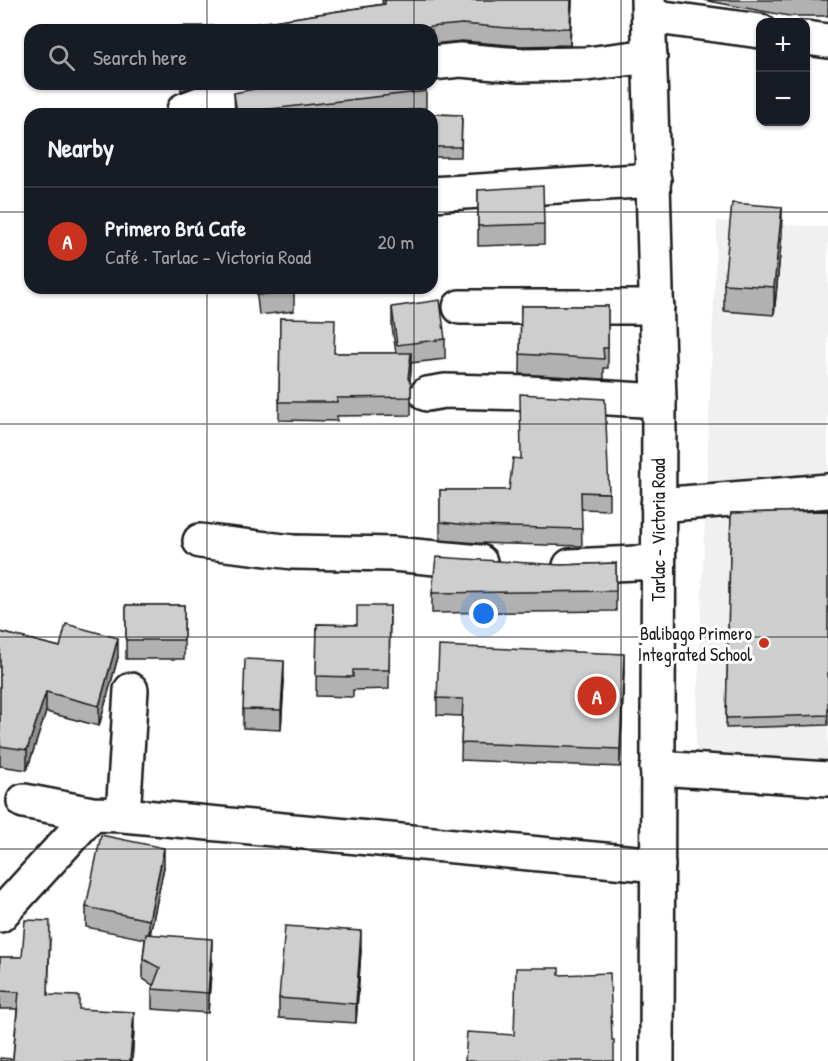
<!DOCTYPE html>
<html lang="en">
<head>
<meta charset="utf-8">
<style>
  :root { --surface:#171b24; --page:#242831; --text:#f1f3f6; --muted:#9ea1a6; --line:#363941; --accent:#c8321e }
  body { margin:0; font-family:"Patrick Hand",sans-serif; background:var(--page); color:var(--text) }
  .controls { position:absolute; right:18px; top:18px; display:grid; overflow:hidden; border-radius:12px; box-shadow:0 2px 4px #0004 }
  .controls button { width:54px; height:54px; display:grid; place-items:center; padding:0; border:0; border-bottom:2px solid var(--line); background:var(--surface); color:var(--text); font:30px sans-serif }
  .you { position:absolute; left:484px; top:614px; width:21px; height:21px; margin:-15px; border:4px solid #fff; border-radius:50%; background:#1a73e8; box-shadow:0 0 0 9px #1a73e833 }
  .badge { display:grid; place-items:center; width:39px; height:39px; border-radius:50%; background:var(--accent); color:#fff; font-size:20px; font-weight:700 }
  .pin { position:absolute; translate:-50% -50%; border:3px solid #fff; box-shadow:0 2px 6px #0006 }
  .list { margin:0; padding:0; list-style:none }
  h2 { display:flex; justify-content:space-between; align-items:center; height:78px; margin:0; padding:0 24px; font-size:26px }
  h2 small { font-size:20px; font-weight:400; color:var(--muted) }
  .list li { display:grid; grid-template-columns:39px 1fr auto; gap:18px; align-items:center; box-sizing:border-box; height:108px; padding:0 24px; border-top:2px solid var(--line) }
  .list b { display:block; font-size:22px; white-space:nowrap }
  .list p { margin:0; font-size:20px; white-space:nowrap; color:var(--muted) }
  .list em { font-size:20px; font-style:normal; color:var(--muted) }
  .icon { flex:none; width:33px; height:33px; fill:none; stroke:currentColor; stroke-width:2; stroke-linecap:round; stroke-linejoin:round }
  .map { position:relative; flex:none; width:828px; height:1061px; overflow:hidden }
  .search { position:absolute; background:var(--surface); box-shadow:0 2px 4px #0004; left:24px; top:24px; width:414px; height:66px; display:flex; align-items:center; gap:15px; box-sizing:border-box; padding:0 21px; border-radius:18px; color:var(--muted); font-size:22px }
  .panel { position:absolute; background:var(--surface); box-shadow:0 2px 4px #0004; left:24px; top:108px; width:414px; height:186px; border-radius:18px }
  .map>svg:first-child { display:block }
</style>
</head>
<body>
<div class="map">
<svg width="828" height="1061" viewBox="0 0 828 1061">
  <rect width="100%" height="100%" fill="#fff"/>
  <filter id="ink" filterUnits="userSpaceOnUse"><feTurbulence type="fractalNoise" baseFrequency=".0167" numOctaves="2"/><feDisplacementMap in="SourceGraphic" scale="12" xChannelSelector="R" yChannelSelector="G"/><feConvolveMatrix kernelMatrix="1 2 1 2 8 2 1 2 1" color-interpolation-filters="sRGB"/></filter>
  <g filter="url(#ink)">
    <!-- built -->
    <path fill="#f0f0f0" d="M717 221 828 227V798L694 784Z"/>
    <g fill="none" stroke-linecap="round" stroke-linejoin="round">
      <!-- minor casing -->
      <g stroke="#1c1c1c" stroke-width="38">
        <path id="minor" d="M649 16 760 31
          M806 38 828 41
          M432 63 460 60 520 65 587 64 650 56
          M184 110 236 90 274 84
          M432 194 654 180
          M460 307H657
          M427 394 445 391 529 393 659 401
          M658 505 828 491
          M200 541 293 552 393 554 480 562
          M570 566 658 562
          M657 768 828 779
          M24 801 92 814
          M123 815 131 690
          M0 915 92 814 123 815 658 865"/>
      </g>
      <!-- major casing -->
      <g stroke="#1c1c1c" stroke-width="38">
        <path id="major" d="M648 0 659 401 657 1061"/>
      </g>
      <!-- minor -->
      <use href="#minor" stroke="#fff" stroke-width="33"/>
      <!-- major -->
      <use href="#major" stroke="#fff" stroke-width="33"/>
    </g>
    <!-- wall -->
    <path fill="#b1b1b1" stroke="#1c1c1c" stroke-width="1.5" d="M382 0H572L570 45 521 46 462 41 432 44V30H181L241 26 383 4Z
      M703 0H828V16H789Z
      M277 85 426 91V108L377 114H235L234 93Z
      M432 114 462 115 461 157H432Z
      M478 190 544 224V244L478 246Z
      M782 234 774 315 724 311V284Z
      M256 288H294V311L259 315Z
      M521 306H608V368H604V379L520 374Z
      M392 307 445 339V359L411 363 410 382 411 384V415L337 416V421L279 420 280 318 334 353H396L392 327Z
      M440 490H509L609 493V510L581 509 582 546 477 543 440 540Z
      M828 511V725L726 728 731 513Z
      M616 563V611L432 613V593L561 565Z
      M126 605H184V659H126Z
      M390 606 389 689 353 690V697L316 696 317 624 357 625Z
      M0 632 60 647 118 657 99 726 46 712 27 770 0 766Z
      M624 671 620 767 461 760 462 716 437 715V698Z
      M284 681 281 730 243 728V709Z
      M164 867 150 934 212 959 208 1013 152 1009V989L153 985 143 979V959L145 939 86 927V907Z
      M50 939 48 995 79 1009 134 1030 132 1061H0L13 1059 17 1009H0V957H22Z
      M361 950 356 1023 279 1018V998Z"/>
    <!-- shaded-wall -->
    <path fill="#909090" stroke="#1c1c1c" stroke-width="1.5" d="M571 0H572L570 45V28Z
      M181 84H200L181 91Z
      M782 207V234L774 315V287Z
      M411 353V372L408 396V378Z
      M118 638V657L99 726V706Z
      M624 654V671L620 767V749Z
      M284 661V681L281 730V710Z
      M46 692V712L27 770V750Z
      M164 848V867L149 940V920Z
      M361 931V950L356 1023V1004Z
      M212 939V959L208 1013V993Z
      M134 1012V1030L132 1061H130Z"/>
    <!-- building -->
    <path fill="#cecece" stroke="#1c1c1c" stroke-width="1.5" d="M385 0H571L570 28 521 29 462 24 430 27 422 30H181V26H241L385 4Z
      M279 84H425L426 91 237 113 234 93Z
      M432 114 462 115 461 147H432Z
      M543 186 544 224 478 226V190Z
      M732 203 782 207 774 287 724 284Z
      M258 288H294V291L259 295Z
      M440 300 445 339 397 345 392 307Z
      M521 306H608V348H603L604 359 520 354Z
      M280 318 335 319 334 353H411L408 378 411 384V397L337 398V402H279Z
      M520 394 605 399 609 493 581 492 582 529 477 526 440 522V490H509L513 458 521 459Z
      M828 511V715L726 718 731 513Z
      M436 557 561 565 616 563V591L432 593Z
      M126 605H184V640H126Z
      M357 606H390L389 670H353V677L316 676 317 624 357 625Z
      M66 624 118 638 99 706 46 692 27 750 0 746V632L60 647Z
      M439 646 624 654 620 749 461 743 463 699 437 698Z
      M245 659 284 661 281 710 243 709Z
      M101 835 164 848 149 920 86 907Z
      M25 920 50 921 48 995 79 996V1009L134 1012 130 1061H0V1058L13 1059 19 992 0 991V957H22Z
      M285 926 361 931 356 1004 279 998Z
      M146 934 212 939 208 993 152 989 160 968 143 959Z
      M516 968H559V975L610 973 612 1040H614V1061H465L467 1032 514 1035Z"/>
  </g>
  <!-- grid -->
  <path fill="none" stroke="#1c1c1c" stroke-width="1.5" stroke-opacity="0.55" d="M207 0V30M414 0V30M621 0V1061M207 84V114M414 84V114M0 212H30M432 212H828M207 288V1061M414 288V1061M0 424H828M0 637H828M0 849H828"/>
  <!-- markers -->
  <circle fill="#c8321e" stroke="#fff" stroke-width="2" cx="764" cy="643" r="6"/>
  <g text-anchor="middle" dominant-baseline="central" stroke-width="6" stroke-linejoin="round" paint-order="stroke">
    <!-- street labels -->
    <g font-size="18" fill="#1c1c1c" stroke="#fff">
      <text transform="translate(658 530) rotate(-90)">Tarlac - Victoria Road</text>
    </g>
    <!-- poi labels -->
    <g font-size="18" fill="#1c1c1c" stroke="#fff" text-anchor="end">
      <text x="752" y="633">Balibago Primero<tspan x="752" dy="21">Integrated School</tspan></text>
    </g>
  </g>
</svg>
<div class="controls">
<button>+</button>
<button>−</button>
</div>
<div class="you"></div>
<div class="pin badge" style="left:597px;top:696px">A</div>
<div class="search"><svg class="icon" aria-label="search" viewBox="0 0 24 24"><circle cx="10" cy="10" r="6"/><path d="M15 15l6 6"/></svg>Search here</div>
<section class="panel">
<h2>Nearby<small></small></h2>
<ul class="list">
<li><span class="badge">A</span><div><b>Primero Brú Cafe</b><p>Café · Tarlac - Victoria Road</p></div><em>20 m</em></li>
</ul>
</section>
</div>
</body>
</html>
